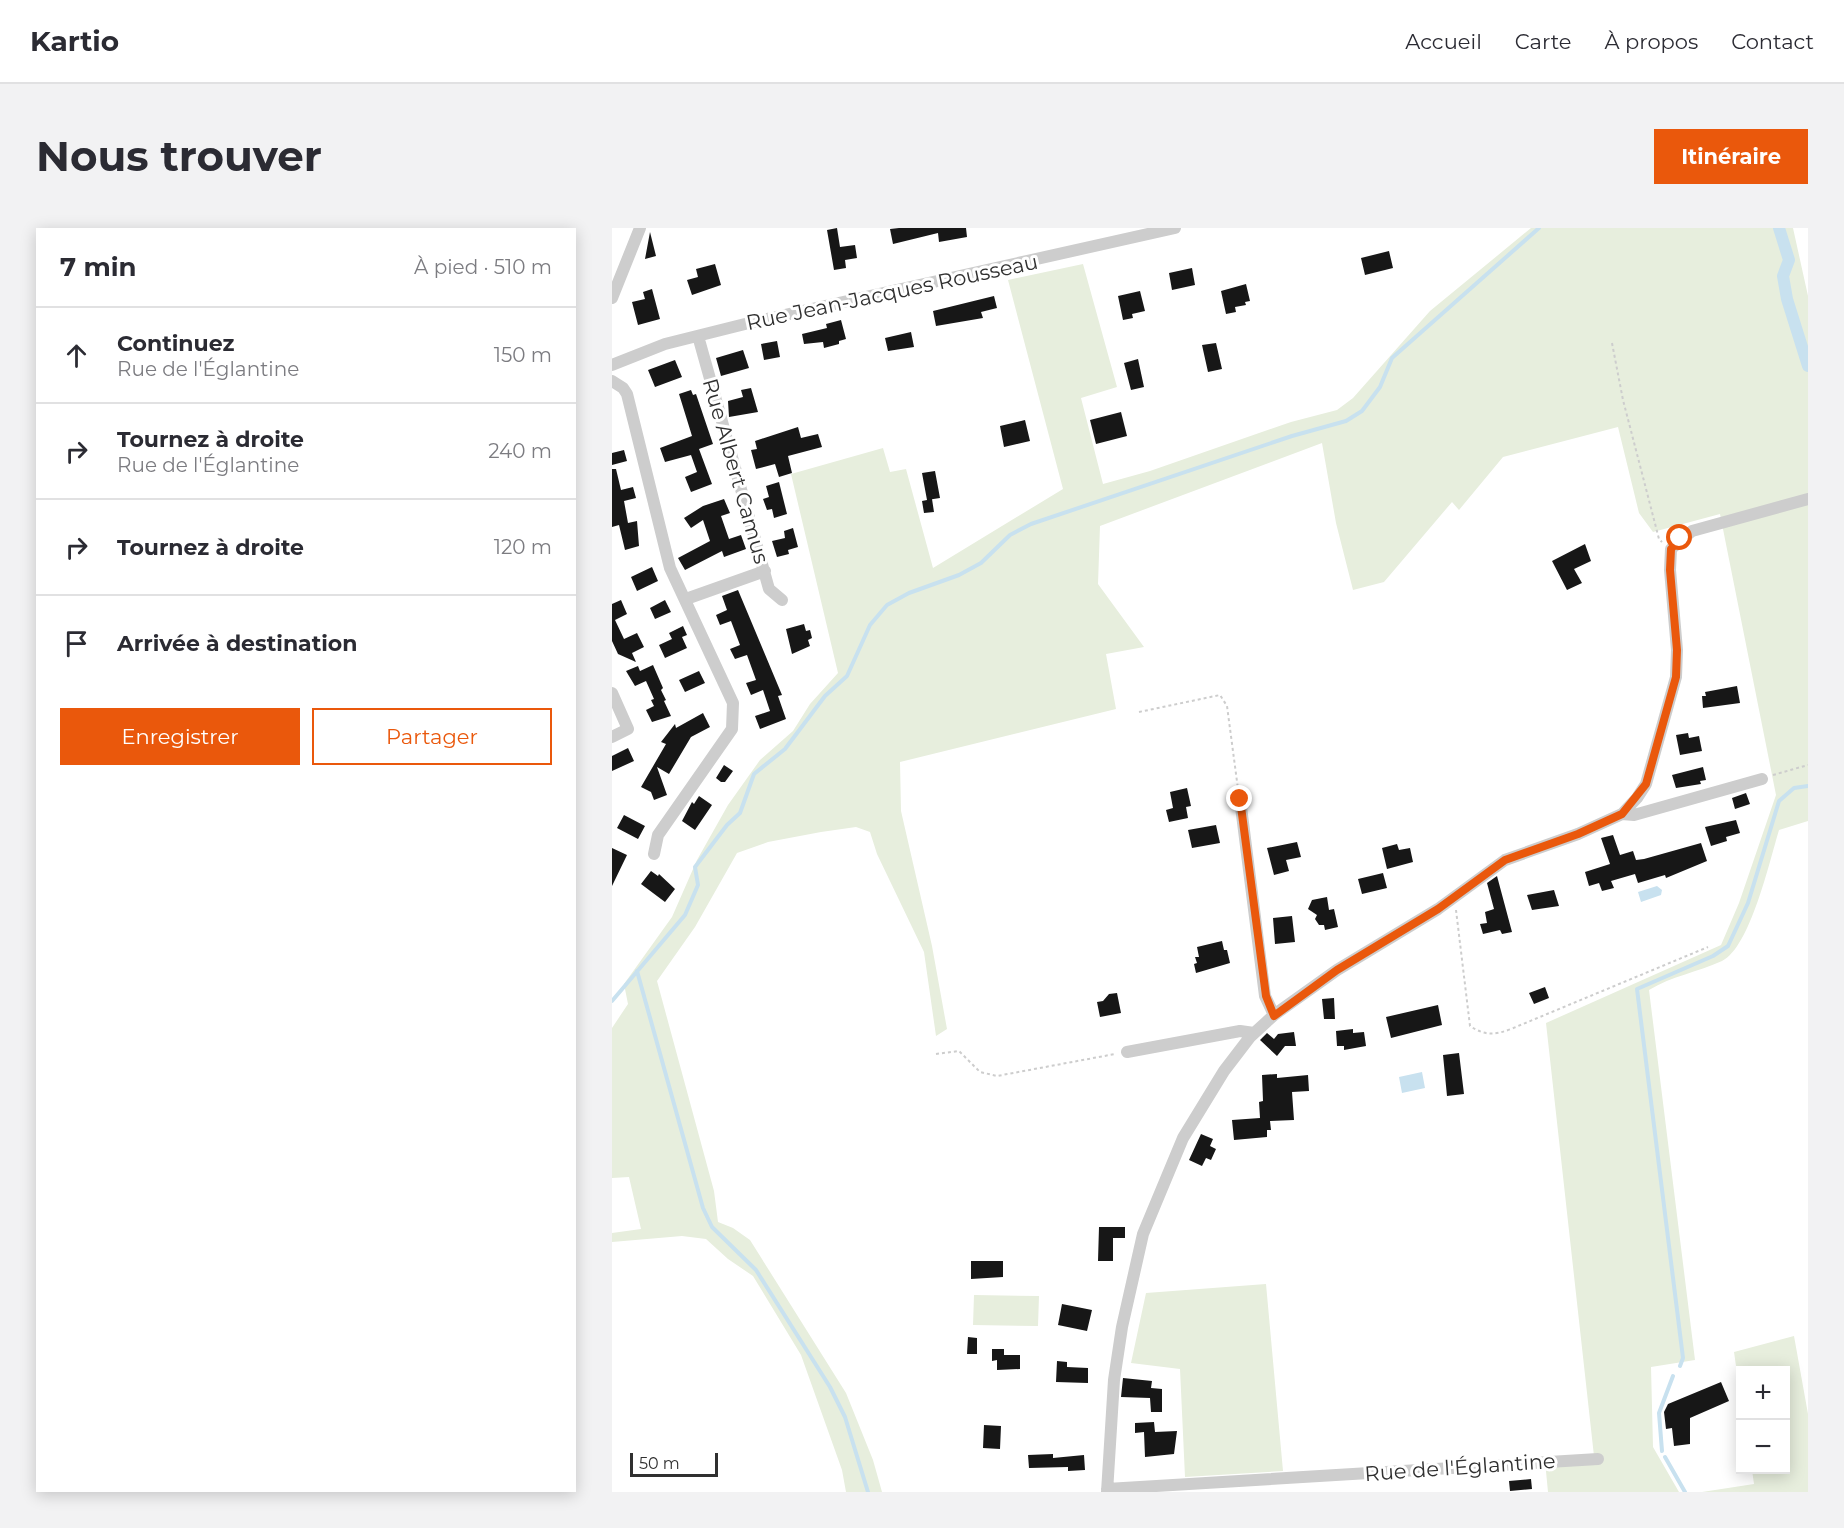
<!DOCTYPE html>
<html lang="fr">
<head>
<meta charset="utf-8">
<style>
  :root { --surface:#fff; --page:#f2f2f3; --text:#2b2b33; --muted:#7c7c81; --line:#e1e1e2; --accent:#ea580c }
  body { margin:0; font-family:Montserrat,sans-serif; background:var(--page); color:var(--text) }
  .controls { position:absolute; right:18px; bottom:18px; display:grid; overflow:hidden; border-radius:0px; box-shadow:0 3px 15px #0003 }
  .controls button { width:54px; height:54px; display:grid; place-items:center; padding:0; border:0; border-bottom:2px solid var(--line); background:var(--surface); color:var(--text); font:30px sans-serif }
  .scale { position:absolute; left:18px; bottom:15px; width:88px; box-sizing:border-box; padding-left:6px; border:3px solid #303030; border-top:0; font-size:16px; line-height:21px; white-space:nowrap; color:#303030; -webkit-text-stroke:4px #fff; paint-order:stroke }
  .stop { position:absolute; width:18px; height:18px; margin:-14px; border:4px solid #ea580c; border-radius:50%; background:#fff }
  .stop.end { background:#ea580c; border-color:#fff; box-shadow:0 2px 6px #0008 }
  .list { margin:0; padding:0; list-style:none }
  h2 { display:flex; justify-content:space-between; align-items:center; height:78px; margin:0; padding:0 24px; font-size:26px }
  h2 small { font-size:20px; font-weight:400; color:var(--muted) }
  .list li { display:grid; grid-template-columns:39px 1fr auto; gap:18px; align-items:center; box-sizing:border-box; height:96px; padding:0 24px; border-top:2px solid var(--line) }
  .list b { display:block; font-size:22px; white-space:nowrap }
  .list p { margin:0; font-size:20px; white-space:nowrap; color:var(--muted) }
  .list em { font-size:20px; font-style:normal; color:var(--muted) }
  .actions { display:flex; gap:12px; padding:18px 24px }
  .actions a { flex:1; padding:14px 0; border:2px solid var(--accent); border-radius:0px; text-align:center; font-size:21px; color:var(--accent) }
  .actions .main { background:var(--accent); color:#fff }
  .icon { flex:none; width:33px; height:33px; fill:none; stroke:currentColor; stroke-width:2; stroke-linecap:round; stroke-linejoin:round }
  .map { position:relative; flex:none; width:1196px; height:1264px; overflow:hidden; border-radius:0px }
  header { display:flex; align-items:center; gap:36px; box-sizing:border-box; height:84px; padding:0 30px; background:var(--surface); border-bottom:2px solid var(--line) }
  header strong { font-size:28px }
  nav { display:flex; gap:33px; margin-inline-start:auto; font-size:21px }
  .intro { display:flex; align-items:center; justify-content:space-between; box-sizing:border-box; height:144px; padding:0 36px }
  h1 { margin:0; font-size:42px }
  .button { padding:15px 27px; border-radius:0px; background:var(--accent); color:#fff; font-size:21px; font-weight:700 }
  main { display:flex; gap:36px; padding:0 36px }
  aside { flex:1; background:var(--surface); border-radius:0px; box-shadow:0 3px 15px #0003 }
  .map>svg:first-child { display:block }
</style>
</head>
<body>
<header>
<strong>Kartio</strong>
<nav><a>Accueil</a><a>Carte</a><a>À propos</a><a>Contact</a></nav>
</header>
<div class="intro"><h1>Nous trouver</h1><a class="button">Itinéraire</a></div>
<main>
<aside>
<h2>7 min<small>À pied · 510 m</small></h2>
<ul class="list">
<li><svg class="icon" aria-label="ahead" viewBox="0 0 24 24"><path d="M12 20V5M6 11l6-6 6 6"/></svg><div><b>Continuez</b><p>Rue de l'Églantine</p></div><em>150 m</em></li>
<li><svg class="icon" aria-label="right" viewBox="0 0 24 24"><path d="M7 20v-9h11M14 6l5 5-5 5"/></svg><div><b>Tournez à droite</b><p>Rue de l'Églantine</p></div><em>240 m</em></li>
<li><svg class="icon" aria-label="right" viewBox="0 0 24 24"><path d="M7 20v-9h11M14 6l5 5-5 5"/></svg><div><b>Tournez à droite</b></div><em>120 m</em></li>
<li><svg class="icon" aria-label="arrive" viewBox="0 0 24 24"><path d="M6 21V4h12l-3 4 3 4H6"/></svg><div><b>Arrivée à destination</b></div></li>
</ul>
<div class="actions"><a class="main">Enregistrer</a><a>Partager</a></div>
</aside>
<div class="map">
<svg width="1196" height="1264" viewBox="0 0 1196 1264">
  <rect width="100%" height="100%" fill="#fff"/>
  <!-- green -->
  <path fill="#e7eedd" d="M919 0H1181L1196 68V593L1167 602C1158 632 1138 720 1110 733 1086 744 1060 748 1037 762L1083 1132 1039 1139 1041 1219 1067 1264H936L933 1233 982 1228 934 795 1109 717 1127 675 1164 567 1108 286 1041 304 1027 285 1006 199 891 229 847 282 840 274 772 354 741 362 724 295 710 215 488 298 486 356 532 419 494 426 504 481 288 534 289 583 320 718 335 801 324 808 312 724 265 626 258 604 244 599 209 604 156 614 125 625 83 699 45 753 102 963 106 994 121 1000 138 1012 234 1165 261 1232 270 1264H234L230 1242 189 1127 141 1048 116 1031 94 1011 70 1008 0 1014V1005L29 1001 17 949 0 950V800L16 776 12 756 60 689 85 632 116 577 148 532 181 503 198 476 226 445 179 246 271 220 278 244 294 241 321 340 451 261 396 52 471 36 505 159 469 170 491 256 538 243 679 194 725 182 741 170 818 83Z
    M654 1056 671 1243 573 1249 568 1141 519 1135 534 1065Z
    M362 1067 427 1068 426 1098 361 1097Z
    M1182 1108 1196 1186V1264H1090L1142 1256 1140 1242H1174V1142H1128V1166L1122 1124Z"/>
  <!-- water -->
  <path fill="#c8e1ef" d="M1045 658 1050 662 1049 667 1029 674 1026 664Z
    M810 844 813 860 790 865 787 849Z"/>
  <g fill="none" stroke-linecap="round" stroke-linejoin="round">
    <!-- stream -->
    <path stroke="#c8e1ef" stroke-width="4" d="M25 743 91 980 100 999 144 1042 218 1159 233 1189 256 1264
      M0 773 73 687 86 657 83 639 115 597 128 585 142 546 173 521 213 468 235 448 258 397 275 377 297 365 347 347 369 335 398 307 419 296 680 208 734 193 750 183 768 159 780 130 927 0
      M1068 1138 1071 1130 1025 761 1101 728 1116 718 1136 675 1167 573 1182 560 1196 558
      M1050 1223 1047 1185 1061 1148
      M1053 1229 1073 1264"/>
    <!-- canal -->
    <path stroke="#c8e1ef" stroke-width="12" d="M1167 0 1177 32 1171 48 1175 71 1196 138"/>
  </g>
  <!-- building -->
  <path fill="#171717" d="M225 0 228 19 243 17 245 30 233 32 234 40 222 42 215 2Z
    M287 0H354L355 9 327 14 326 5 281 16 278 1Z
    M38 4 44 28 33 31Z
    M777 23 781 40 753 47 749 30Z
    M103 36 109 57 80 67 75 52 86 49 84 41Z
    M580 40 583 57 560 62 557 45Z
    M634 56 638 73 633 74 634 77 623 79 624 84 614 86 609 63Z
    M40 61 48 91 26 97 20 74 33 71 31 64Z
    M528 63 533 83 520 86 521 90 511 92 506 68Z
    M382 68 385 80 369 84 371 90 324 98 321 83Z
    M229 92 234 111 227 113V116L212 120 211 114 192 116 190 106 215 100 214 96Z
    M299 104 302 119 276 123 273 110Z
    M165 113 168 129 152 132 149 116Z
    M604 115 610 141 596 144 590 117Z
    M131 122 137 140 109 148 104 130Z
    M526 131 532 159 519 162 512 135Z
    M63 132 70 149 43 159 36 142Z
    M139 160 146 184 117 189 116 173 131 169 129 162Z
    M79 162 81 167 84 166 101 216 87 221 100 256 79 264 73 249 85 244 79 227 53 234 48 220 80 208 67 166Z
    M509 184 515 208 484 216 478 192Z
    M413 192 418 213 392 219 388 198Z
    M186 199 189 210 206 206 210 219 176 228 180 245 167 249 163 236 144 241 139 222 145 221 143 213Z
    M12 222 15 233 0 237V225Z
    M0 241H4L9 262 21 259 24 270 12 273 16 295 25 293 27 318 13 322 7 297 0 299Z
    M323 243 328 270 315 272 310 245Z
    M167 254 175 286 162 290 160 281 155 282 151 271 157 269 154 258Z
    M112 271 118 285 109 288 117 311 129 307 134 321 112 329 110 323 73 342 66 330 98 313 91 292 79 300 72 290 91 278Z
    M320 271 322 284 312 285 310 273Z
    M181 300 186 319 176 322 177 326 165 329 160 313 173 310 172 303Z
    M973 316 979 333 962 341 970 355 955 362 940 333Z
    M40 339 46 353 25 363 19 349Z
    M126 362 170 467 166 468 174 491 148 501 143 488 158 483 151 462 139 467 134 455 144 452 135 427 123 431 118 421 128 417 119 393 108 397 104 387 115 382 110 368Z
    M9 372 15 386 3 392 12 411 25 405 32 419 20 425 24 434 6 426 0 413V376Z
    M53 372 59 384 43 391 38 380Z
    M192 396 194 403 198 402 200 410 196 412 198 418 180 426 174 401Z
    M71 398 75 407 70 409 75 420 53 430 47 417 60 411 57 405Z
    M41 437 51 460 49 462 54 472 52 473 59 488 40 494 34 482 42 478 39 472 42 471 34 453 23 458 14 443 26 438 28 443Z
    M87 443 93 455 73 464 67 452Z
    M1125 458 1128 475 1091 480 1090 468H1094L1093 464Z
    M91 485 98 499 79 509 57 546 45 539 55 567 42 572 39 564 29 559 54 516 49 514 63 496 64 500Z
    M1076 505 1077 510 1087 508 1090 523 1068 527 1064 507Z
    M16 520 22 533 0 543V528Z
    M112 537 121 543 113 554H109L104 550Z
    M1091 539 1094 552 1088 553 1089 556 1064 560 1060 547Z
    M575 560 579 578 574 579 576 590 557 594 554 582 561 580 558 564Z
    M1134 565 1138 576 1123 581 1120 570Z
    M87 568 100 577 83 602 70 593 80 574 82 576Z
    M12 587 33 598 26 611 5 600Z
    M1124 592 1128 605 1114 609 1115 613 1099 618 1093 599Z
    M604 597 608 615 580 620 576 602Z
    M1001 607 1008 627 1021 623 1024 632 1032 631 1089 615 1095 633 1054 650 1053 647 1026 655 1023 646 999 653 1002 660 990 663 987 655 977 658 973 644 998 636 989 610Z
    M685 614 689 629 674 632 677 643 662 647 655 620Z
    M785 616 787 622 798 620 801 634 775 641 770 620Z
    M0 620 15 627 0 658Z
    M39 643 46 648 47 646 63 661 53 674 29 656Z
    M771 645 775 660 750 666 746 651Z
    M885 648 900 704 890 706 888 702 871 706 868 696 875 695 873 684 882 681 875 655Z
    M942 662 947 678 920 682 915 667Z
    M715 669 717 682 722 681 726 699 713 702 712 697H707L703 691 705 687 696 681 700 672Z
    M680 688 683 714 663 716 661 690Z
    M610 713 612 722H615L618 735 584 745 582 736 585 735 583 729H587L585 719Z
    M933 759 937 770 922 776 917 765Z
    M505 765 509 785 488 789 485 774 491 773 497 766Z
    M722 770 723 791H712L710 771Z
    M826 777 830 797 779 810 774 789Z
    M741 801V805L752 804 754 818 732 822V818H725L724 803Z
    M682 804 684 818H673L665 828 648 812 655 805 662 811 666 806Z
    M847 825 852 866 835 868 831 827Z
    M665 846V850L696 847 697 863 680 864 682 892 658 893 659 902H655V909L622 912 620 892 648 890 647 874 651 873 650 847Z
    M589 906 601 911 598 918 604 921 599 932 594 930 590 938 577 932Z
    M487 999H513V1010H501V1033H486Z
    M359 1033H391V1049L359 1051Z
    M450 1076 480 1082 475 1103 446 1097Z
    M356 1109 365 1110V1126H355Z
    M380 1121H392V1127H408V1141L385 1142V1132L380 1133Z
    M445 1133 455 1134V1139L476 1140V1155L444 1154Z
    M511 1150 540 1153 539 1160 550 1161V1184H539L538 1170 509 1169Z
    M1109 1154 1117 1173 1078 1190V1216L1062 1218 1060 1200 1054 1201 1052 1184 1056 1176Z
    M542 1194 543 1204 565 1203 562 1226 533 1229 532 1204 523 1205V1195Z
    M372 1197 389 1198 388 1221 371 1220Z
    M441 1226V1230L472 1227 473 1242 456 1243V1239L417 1240 416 1227Z
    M919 1251 920 1261 898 1263 897 1253Z"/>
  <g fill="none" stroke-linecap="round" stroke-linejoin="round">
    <!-- path -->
    <path stroke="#cdcdcd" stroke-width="2" stroke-dasharray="3 3" stroke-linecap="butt" d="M1000 115 1011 172 1047 311 1050 314
      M527 484 608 467 615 478 626 561
      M1161 547 1196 537
      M844 682 858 798C873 808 883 807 899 801L1096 719
      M324 826 347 823 368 844 385 848 503 826"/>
    <!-- minor -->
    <path stroke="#cdcdcd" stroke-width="12" d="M0 70 28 0
      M86 108 157 361 170 372
      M0 137 53 116 133 96 563 0
      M0 153 11 160 15 166 58 340 121 475 120 501 46 607 42 626
      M74 371 153 343
      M0 465 16 501 0 509
      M628 571 653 768 662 787
      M1010 586 1022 587 1150 551
      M515 824 628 803 642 805
      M495 1261 986 1231
      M495 1264 502 1152 510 1099 531 1006 571 910 612 843 638 809 662 787 725 742 826 681 893 632 966 606 1010 586 1025 570 1034 556 1064 449 1065 422 1058 342 1059 321 1080 303 1196 271"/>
  </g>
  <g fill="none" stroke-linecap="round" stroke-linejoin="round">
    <!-- route -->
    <path stroke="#ea580c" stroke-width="8" d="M628 571 654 768 662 788 725 742 826 681 893 632 966 606 1010 586 1034 556 1064 449 1065 422 1058 342 1059 321 1068 310"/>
  </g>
  <g text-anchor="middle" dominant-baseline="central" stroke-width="6" stroke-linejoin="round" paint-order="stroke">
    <!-- street labels -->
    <g font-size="21" fill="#303030" stroke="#fff">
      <text transform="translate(280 64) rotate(-12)">Rue Jean-Jacques Rousseau</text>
      <text transform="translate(124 243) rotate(74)">Rue Albert Camus</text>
      <text transform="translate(848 1239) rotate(-4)">Rue de l'Églantine</text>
    </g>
  </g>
</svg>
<div class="controls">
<button>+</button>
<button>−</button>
</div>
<div class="scale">50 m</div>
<div class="stop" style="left:1068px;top:310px"></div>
<div class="stop end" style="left:628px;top:571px"></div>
</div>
</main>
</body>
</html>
